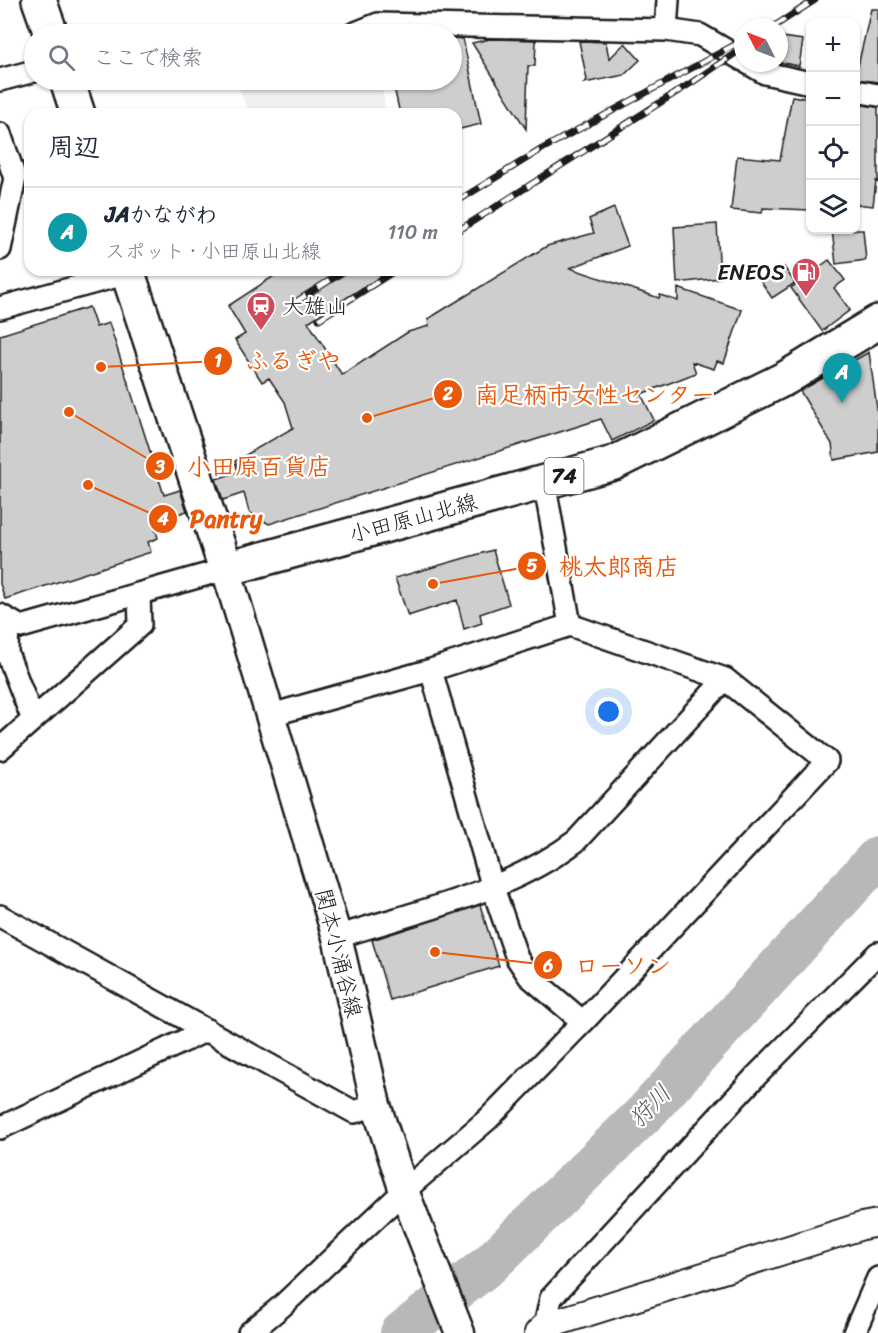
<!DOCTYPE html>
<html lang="ja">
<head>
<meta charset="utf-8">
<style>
  :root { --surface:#fff; --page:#f6f6f7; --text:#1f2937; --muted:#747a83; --line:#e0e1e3; --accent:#b45309 }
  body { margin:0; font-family:Sriracha,"Klee One",sans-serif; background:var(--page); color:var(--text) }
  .controls { position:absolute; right:18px; top:18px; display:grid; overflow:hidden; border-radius:12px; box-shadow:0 2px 4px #0004 }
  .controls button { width:54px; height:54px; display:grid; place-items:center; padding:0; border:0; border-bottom:2px solid var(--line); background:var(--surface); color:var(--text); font:30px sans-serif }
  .compass { position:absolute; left:734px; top:18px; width:54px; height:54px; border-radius:50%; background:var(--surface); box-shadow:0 2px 4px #0004; rotate:312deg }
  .you { position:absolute; left:609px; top:712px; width:21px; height:21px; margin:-15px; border:4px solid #fff; border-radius:50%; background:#1a73e8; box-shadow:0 0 0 9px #1a73e833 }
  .badge { display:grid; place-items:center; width:39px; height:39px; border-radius:50%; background:var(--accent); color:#fff; font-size:20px; font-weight:700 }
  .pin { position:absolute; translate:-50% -50px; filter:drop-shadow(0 2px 3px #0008) }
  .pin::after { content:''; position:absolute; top:32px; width:21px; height:18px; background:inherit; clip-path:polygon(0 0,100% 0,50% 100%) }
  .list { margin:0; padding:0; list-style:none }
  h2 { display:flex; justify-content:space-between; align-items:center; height:78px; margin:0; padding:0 24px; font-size:26px }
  h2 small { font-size:20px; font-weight:400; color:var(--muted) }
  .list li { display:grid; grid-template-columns:39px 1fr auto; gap:18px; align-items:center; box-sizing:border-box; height:90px; padding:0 24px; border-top:2px solid var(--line) }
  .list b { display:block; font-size:22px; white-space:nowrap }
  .list p { margin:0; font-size:20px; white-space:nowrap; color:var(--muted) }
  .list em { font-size:20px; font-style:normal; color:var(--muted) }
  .icon { flex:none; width:33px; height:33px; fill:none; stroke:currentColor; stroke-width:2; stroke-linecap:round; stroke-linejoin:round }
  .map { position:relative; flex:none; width:878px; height:1333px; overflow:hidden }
  .search { position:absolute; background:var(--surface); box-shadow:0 2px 4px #0004; left:24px; top:24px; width:438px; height:66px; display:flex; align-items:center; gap:15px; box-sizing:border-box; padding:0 21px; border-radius:33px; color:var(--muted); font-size:22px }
  .panel { position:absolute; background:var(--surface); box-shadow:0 2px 4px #0004; left:24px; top:108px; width:438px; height:168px; border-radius:18px }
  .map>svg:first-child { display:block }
</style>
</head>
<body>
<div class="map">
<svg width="878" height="1333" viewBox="0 0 878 1333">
  <rect width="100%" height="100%" fill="#fff"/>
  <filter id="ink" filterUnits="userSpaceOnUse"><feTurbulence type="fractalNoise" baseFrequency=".0167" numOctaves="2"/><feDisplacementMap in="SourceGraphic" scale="12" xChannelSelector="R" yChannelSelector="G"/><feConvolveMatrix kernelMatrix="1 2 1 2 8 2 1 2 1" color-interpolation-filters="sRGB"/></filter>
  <g filter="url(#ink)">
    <!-- built -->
    <path fill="#f0f0f0" d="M235 80H381L386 114H250Z"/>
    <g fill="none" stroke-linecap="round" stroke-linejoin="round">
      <!-- river -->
      <path stroke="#b8b8b8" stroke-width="42" d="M401 1333 490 1264 646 1112 878 857"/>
    </g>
    <!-- building -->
    <path fill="#cecece" stroke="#1c1c1c" stroke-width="1.5" d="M871 9H878V82L855 79Z
      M782 37 803 40 799 66 779 62Z
      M452 38 463 39 481 124 460 129 459 123H456V114H449L448 108 427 114H400L394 87 432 80H452Z
      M490 39 536 40 535 66H528L526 129 472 43Z
      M579 41 606 42 609 59 625 43 640 60 624 75 584 83 587 80Z
      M792 96 810 99V210L763 208 762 213 731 210 737 156 780 160Z
      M855 104 878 107V182L876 181 873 206 855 204Z
      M614 208 628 246 570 268 659 298 660 295 678 301V288L742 310 724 363 717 361 714 369 692 362 696 373 641 394 654 420 612 441 601 419 269 524 249 512 244 493 223 500 216 479 238 472 235 461 293 428 285 402 269 378 262 382 235 340 245 334 228 306 283 270H391L308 322 342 375 408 332 429 326 428 319 547 246 594 233 589 219Z
      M717 224 720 278 677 283 674 227Z
      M832 230H863L866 260 836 264Z
      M829 260 845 280 834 288 850 310 822 331 791 288Z
      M784 267 795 283 772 298 761 282Z
      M89 307 96 327 109 323 164 495 180 490 187 511 153 522 158 538 148 542 151 552 5 599 0 584V335Z
      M869 352 878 416V452L834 460 832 444 800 391Z
      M493 550 509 604 480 614 482 623 464 629 457 600 408 616 395 578Z
      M480 905 499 966 390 1000 372 940Z"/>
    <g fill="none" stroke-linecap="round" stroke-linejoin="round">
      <!-- minor casing -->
      <g stroke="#1c1c1c" stroke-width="26">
        <path id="minor" d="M666 30 668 0
          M353 34 378 24 666 30 700 35 743 60
          M748 63 765 73 810 83
          M0 80 34 71
          M856 91 878 95
          M0 134 15 178 0 249
          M0 308 128 273
          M544 481 570 625
          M0 615 21 627 226 569
          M8 620 7 653 33 720
          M431 670 493 888 517 958 529 976 583 1022
          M0 749 140 625 139 594
          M0 916 354 1112 376 1105
          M337 937C418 911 507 893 576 841L725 679
          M0 1128 207 1030
          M545 1326 551 1298 755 1077 878 953
          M249 1333 282 1306 404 1191 488 1119 583 1022 827 761 725 679 570 625 431 670 271 715
          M854 1333 878 1278"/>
      </g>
      <!-- tertiary casing -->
      <g stroke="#1c1c1c" stroke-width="30">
        <path id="tertiary" d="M538 1333 545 1326 862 1226 878 1223"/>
      </g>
      <!-- secondary casing -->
      <g stroke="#1c1c1c" stroke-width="33">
        <path id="secondary" d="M226 569 337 937 376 1105 404 1191 460 1333"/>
      </g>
      <!-- primary casing -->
      <g stroke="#1c1c1c" stroke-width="38">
        <path id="primary" d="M39 0 51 34
          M67 80 78 114
          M127 270 226 569 614 463 786 378 878 322"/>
      </g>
      <!-- minor -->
      <use href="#minor" stroke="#fff" stroke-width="21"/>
      <!-- tertiary -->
      <use href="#tertiary" stroke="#fff" stroke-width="26"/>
      <!-- secondary -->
      <use href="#secondary" stroke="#fff" stroke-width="28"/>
      <!-- primary -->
      <use href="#primary" stroke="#fff" stroke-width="33"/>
      <!-- rail casing -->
      <g stroke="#1c1c1c" stroke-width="7">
        <path id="rail" d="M773 27 815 0
          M456 202 542 149 738 43
          M456 232 691 83 743 48
          M294 303 346 270
          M319 319 396 270"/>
      </g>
      <!-- rail -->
      <use href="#rail" stroke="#fff" stroke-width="4.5" stroke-dasharray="14" stroke-linecap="butt"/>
    </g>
  </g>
  <!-- icons -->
  <defs>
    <g id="fuel-pin" transform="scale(1.5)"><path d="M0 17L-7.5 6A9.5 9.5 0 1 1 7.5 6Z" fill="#d1495b" stroke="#fff"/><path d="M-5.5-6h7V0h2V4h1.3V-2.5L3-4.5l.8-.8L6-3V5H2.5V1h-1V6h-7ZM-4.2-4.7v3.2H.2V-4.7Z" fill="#fff"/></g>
    <g id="station-pin" transform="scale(1.5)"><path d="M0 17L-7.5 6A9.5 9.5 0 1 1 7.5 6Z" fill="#d1495b" stroke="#fff"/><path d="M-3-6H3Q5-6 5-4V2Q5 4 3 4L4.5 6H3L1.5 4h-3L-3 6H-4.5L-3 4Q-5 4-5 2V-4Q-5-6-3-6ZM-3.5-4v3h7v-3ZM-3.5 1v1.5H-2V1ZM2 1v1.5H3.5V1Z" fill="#fff"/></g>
  </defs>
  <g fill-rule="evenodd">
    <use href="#fuel-pin" x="806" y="272"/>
    <use href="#station-pin" x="261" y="306"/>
  </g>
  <g text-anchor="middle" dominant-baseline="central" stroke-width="4.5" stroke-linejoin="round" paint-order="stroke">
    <!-- shield labels -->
    <rect fill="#fff" stroke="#606060" stroke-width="1.5" x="544.5" y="458" width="39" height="36" rx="4.5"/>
    <g font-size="21" font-weight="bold" fill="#1c1c1c">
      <text x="564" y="476">74</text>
    </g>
    <!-- poi labels -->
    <g font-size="22" fill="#1c1c1c" stroke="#fff" text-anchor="end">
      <text x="785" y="272">ENEOS</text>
      <text x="282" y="306" text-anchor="start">大雄山</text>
    </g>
    <!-- street labels -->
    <g font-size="22" fill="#1c1c1c" stroke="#fff">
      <text transform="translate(413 518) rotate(-15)">小田原山北線</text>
      <text transform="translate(339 953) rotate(76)">関本小涌谷線</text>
    </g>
    <!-- water labels -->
    <g font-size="24" font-style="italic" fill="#5a5a5a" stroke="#fff">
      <text transform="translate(650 1106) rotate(-46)">狩川</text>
    </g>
  </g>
  <!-- callouts -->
  <path fill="none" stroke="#e8590c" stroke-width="2" d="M101 367L218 361M367 418L448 394M69 412L160 466M88 485L163 519M433 584L532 566M435 952L548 965"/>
  <g fill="#e8590c" stroke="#fff" stroke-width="2">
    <circle cx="101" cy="367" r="6"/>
    <circle cx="367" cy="418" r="6"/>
    <circle cx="69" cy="412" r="6"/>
    <circle cx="88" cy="485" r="6"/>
    <circle cx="433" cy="584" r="6"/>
    <circle cx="435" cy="952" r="6"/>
    <circle cx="218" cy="361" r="15"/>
    <circle cx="448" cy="394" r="15"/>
    <circle cx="160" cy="466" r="15"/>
    <circle cx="163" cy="519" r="15"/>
    <circle cx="532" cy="566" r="15"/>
    <circle cx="548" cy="965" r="15"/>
  </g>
  <g font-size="18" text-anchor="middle" font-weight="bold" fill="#fff">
    <text x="218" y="367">1</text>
    <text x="448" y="400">2</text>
    <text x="160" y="473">3</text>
    <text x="163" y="525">4</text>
    <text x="532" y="572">5</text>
    <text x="548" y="972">6</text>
  </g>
  <g font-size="24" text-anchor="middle" font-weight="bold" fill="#e8590c" stroke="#fff" stroke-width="4.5" stroke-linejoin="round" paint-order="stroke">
    <text x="293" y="369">ふるぎや</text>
    <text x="595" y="403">南足柄市女性センター</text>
    <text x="259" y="475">小田原百貨店</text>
    <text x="226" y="527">Pantry</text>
    <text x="619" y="575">桃太郎商店</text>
    <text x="623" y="974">ローソン</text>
  </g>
</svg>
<div class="controls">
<button>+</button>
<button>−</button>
<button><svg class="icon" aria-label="locate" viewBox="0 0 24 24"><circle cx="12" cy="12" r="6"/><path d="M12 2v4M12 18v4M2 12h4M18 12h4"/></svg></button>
<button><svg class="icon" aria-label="layers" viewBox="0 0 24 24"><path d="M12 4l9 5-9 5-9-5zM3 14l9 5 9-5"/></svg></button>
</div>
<svg class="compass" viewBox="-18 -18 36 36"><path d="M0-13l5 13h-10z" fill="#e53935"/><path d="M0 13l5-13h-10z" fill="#747a83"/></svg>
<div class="you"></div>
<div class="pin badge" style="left:842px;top:403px;background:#0f9aa8">A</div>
<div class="search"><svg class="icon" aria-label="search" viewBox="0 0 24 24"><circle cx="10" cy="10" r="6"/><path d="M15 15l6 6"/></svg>ここで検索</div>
<section class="panel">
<h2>周辺<small></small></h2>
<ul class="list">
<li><span class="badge" style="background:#0f9aa8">A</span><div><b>JAかながわ</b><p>スポット · 小田原山北線</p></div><em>110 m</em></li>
</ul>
</section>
</div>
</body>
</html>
